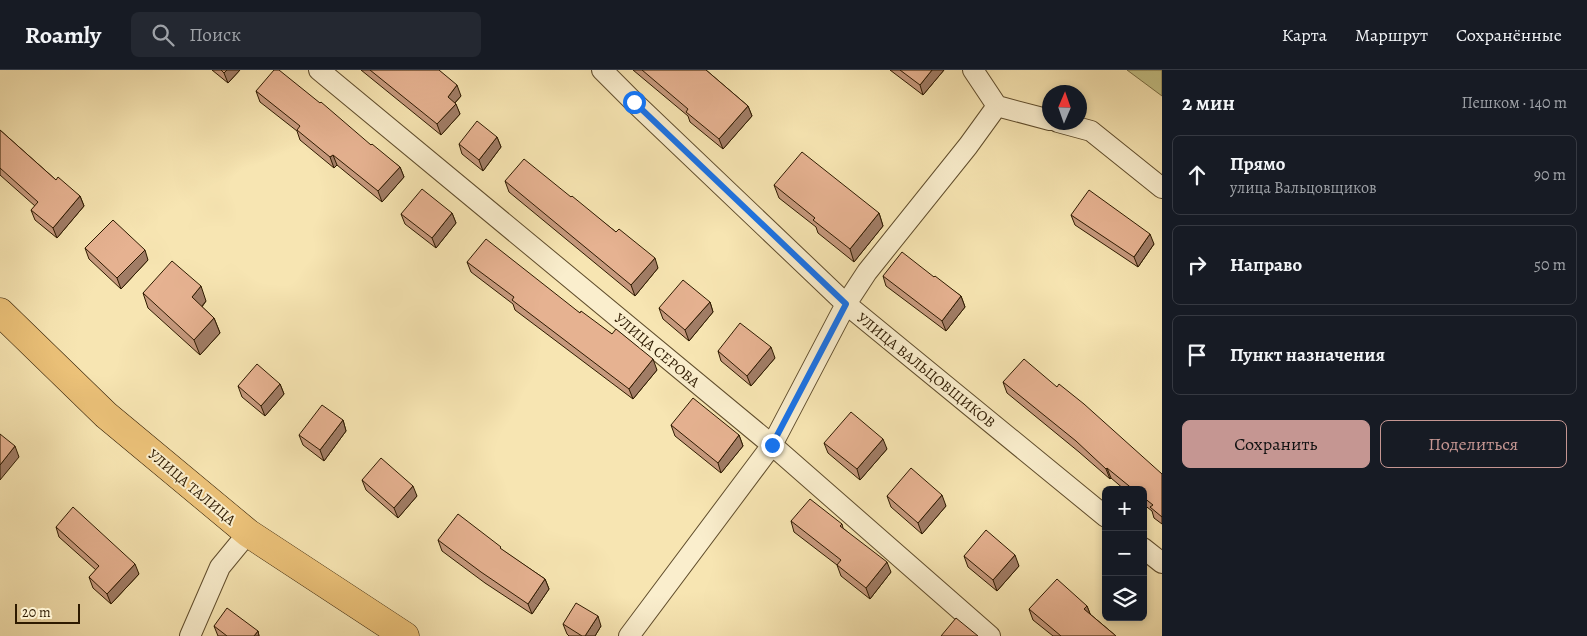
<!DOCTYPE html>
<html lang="ru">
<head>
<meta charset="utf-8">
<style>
  :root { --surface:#171b24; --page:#242831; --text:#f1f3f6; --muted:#9ea1a6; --line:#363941; --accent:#c59692 }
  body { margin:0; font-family:Alegreya,serif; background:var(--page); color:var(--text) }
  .controls { position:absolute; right:15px; bottom:15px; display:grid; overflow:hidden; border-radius:8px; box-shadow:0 2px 8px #0003 }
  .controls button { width:45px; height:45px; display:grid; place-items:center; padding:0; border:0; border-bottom:1px solid var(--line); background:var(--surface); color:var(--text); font:25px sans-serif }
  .compass { position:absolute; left:1042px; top:15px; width:45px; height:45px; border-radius:50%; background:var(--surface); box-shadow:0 2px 8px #0003; rotate:2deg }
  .scale { position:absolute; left:15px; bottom:12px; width:65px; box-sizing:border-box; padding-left:5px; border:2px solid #2e1a00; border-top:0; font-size:14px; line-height:18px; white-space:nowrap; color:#2e1a00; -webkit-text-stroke:4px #faeecd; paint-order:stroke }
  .stop { position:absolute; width:15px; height:15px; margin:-11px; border:4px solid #1a73e8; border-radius:50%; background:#fff }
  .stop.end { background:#1a73e8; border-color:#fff; box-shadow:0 1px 5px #0008 }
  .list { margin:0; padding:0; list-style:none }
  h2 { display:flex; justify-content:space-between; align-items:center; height:65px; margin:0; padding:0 20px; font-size:21px }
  h2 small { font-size:16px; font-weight:400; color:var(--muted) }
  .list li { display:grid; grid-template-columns:32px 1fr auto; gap:15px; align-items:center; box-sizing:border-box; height:80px; margin:0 10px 10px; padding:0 10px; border:1px solid var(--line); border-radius:8px }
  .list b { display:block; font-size:19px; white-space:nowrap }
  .list p { margin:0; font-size:16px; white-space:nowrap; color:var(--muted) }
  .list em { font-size:16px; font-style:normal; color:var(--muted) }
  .actions { display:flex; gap:10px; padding:15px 20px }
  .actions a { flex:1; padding:11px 0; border:1px solid var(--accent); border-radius:8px; text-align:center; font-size:18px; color:var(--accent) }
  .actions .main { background:var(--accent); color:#111 }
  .icon { flex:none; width:28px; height:28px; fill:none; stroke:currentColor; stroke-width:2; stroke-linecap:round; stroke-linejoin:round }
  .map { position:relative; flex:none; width:1162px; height:566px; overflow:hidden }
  header { display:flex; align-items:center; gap:30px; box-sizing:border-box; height:70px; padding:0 25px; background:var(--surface); border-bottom:1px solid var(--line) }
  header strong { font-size:24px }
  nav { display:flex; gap:28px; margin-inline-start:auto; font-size:18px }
  .search { width:350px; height:45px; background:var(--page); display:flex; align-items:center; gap:12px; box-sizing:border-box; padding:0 18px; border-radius:8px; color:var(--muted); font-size:19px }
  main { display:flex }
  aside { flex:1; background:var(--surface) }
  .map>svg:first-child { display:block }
</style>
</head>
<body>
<header>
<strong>Roamly</strong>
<div class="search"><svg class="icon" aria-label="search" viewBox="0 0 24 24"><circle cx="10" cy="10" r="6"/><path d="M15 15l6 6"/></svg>Поиск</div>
<nav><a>Карта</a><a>Маршрут</a><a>Сохранённые</a></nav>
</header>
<main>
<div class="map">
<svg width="1162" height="566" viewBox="0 0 1162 566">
  <rect width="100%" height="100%" fill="#f7e5b2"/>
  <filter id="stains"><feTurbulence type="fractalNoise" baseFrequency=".004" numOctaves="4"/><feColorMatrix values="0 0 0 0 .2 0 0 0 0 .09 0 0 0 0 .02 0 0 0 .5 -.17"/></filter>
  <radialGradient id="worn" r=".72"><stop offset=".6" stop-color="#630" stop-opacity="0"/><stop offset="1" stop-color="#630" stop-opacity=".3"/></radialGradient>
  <!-- green -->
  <path fill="#c5c287" stroke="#7a6e44" d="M1127 0H1162V26Z"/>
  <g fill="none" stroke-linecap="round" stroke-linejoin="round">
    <!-- minor casing -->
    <g stroke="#604d2c" stroke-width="22">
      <path id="minor" d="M319 0 772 375 990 566
        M602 0 634 32 846 234 1106 447
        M973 0 997 36 1050 50
        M1058 52 1091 61 1162 118
        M1143 478 1162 493
        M190 566 220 497 248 463
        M629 566 772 375 846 234 867 202 968 76 997 36"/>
    </g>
    <!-- primary casing -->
    <g stroke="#2e1a00" stroke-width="29">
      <path id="primary" d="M0 242 106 345 248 463 405 566"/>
    </g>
    <!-- minor -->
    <use href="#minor" stroke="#faeecd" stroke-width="20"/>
    <!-- primary -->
    <use href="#primary" stroke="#ecc279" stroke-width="28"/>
  </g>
  <!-- wall -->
  <path fill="#c6997d" stroke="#2e1a00" d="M212 0H240L228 13Z
    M361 0H439L461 26 455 33 460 44 441 65Z
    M633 0H706L748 36 752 46 723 79 690 52 688 46Z
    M890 0H944L923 25Z
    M256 21 371 75 400 97 404 107 382 132 337 95 334 98 300 70 297 61 260 32Z
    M0 60 56 110 80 126 84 136 57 168 35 150 31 140 35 136 0 105Z
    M497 67 501 77 483 101 462 84 459 74Z
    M505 111 571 127 616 162 658 198 635 226 509 122Z
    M774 115 879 143 883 156 854 192 818 163 816 157 779 128Z
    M452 143 456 153 436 178 405 154 401 144Z
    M1071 145 1154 174 1138 197 1075 155Z
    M85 178 148 190 121 219 89 189Z
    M467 192 580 243 612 264 657 300 633 329 515 240 513 234 471 202Z
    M883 206 934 207 961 226 965 237 946 261 886 216Z
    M143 223 206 231 202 237 214 248 220 263 200 285 148 238Z
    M710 232 713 242 689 271 663 249 659 238Z
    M718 281 775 288 751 316 721 291Z
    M1003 312 1162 404V454L1154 448 1152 441 1143 434V420H1125L1111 408 1110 409 1079 382 1007 323Z
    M280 314 284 324 265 346 242 327 238 316Z
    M343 350 346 361 324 391 303 375 299 365Z
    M671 355 739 365 743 376 721 403 675 366Z
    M824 373 887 379 860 410 828 383Z
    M362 410 417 426 398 448 366 420Z
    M887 426 946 436 922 464 891 437Z
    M791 451 842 454 843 458 891 502 870 529 841 506 837 495 794 462Z
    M56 457 139 504 111 534 93 518 89 507 96 500 59 467Z
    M438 470 502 480 545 509 549 519 532 544 485 513 442 481Z
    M964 486 1019 496 997 521 968 497Z
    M1087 536 1090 544 1116 566H1053L1033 550 1029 539Z
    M563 554 601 556 595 566H569L567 564Z
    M214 556 258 561 259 566H218Z"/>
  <!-- shaded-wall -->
  <path fill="#a17d66" stroke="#2e1a00" d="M227 0H240L228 13 224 3Z
    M932 0H944L923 25 920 15Z
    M457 15 461 26 451 37 448 27Z
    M456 34 460 44 441 65 437 54Z
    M748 36 752 46 723 79 719 69Z
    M497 67 501 77 483 101 479 90Z
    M333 85 337 95 334 98 330 87Z
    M400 97 404 107 382 132 378 121Z
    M80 126 84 136 57 168 53 158Z
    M452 143 456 153 436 178 432 168Z
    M879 143 883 156 854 192 850 179Z
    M1150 164 1154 174 1138 197 1134 187Z
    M145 180 148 190 121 219 117 208Z
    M655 188 658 198 635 226 631 215Z
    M201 216 206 231 197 242 192 227Z
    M961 226 965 237 946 261 942 251Z
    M710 232 713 242 689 271 685 260Z
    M214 248 220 263 200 285 194 270Z
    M771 277 775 288 751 316 747 306Z
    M653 289 657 300 633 329 629 319Z
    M280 314 284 324 265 346 261 336Z
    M343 350 346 361 324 391 320 380Z
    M739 365 743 376 721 403 718 393Z
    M883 369 887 379 860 410 857 399Z
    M15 376 19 387 0 410V395Z
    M1107 398 1111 408 1110 409 1106 399Z
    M413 416 417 426 398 448 394 438Z
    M942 425 946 436 922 464 918 453Z
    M1015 485 1019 496 997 521 993 510Z
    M887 492 891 502 870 529 866 518Z
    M135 494 139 504 111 534 107 524Z
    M545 509 549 519 532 544 528 534Z
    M1087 536 1091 546 1084 539Z
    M598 546 601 556 595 566H585Z
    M258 561 259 566H254Z"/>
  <!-- building -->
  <path fill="#e6b291" stroke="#2e1a00" d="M221 0H227L224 3Z
    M274 0H279L320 33 321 32 371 75 372 74 400 97 378 121 333 85 330 87 297 60 300 56 256 21Z
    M370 0H439L457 15 448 27 456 34 437 54Z
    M642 0H706L748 36 719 69 686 42 688 39Z
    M900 0H932L920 15Z
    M477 51 497 67 479 90 459 74Z
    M0 60 56 110 58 107 80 126 53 158 31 140 38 132 0 98Z
    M802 82 879 143 850 179 813 150 815 148 774 115Z
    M524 89 571 127 572 126 616 162 619 159 655 188 631 215 505 111Z
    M422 119 452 143 432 168 401 144Z
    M1089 120 1150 164 1134 187 1071 145Z
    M113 150 145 180 117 208 85 178Z
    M486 169 580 243 581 241 612 264 616 259 653 289 629 319 512 230 514 227 467 192Z
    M902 182 934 207 935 206 961 226 942 251 883 206Z
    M172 191 201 216 192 227 214 248 194 270 143 223Z
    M683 210 710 232 685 260 659 238Z
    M740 253 771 277 747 306 718 281Z
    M1024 289 1057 317 1059 314 1084 334 1162 404V447L1150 437 1153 435 1143 427V420H1134L1107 398 1106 399 1076 371 1003 312Z
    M257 294 280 314 261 336 238 316Z
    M693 328 739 365 718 393 671 355Z
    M322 335 343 350 320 380 299 365Z
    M851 342 883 369 857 399 824 373Z
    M0 364 15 376 0 395Z
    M381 388 413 416 394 438 362 410Z
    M911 398 942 425 918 453 887 426Z
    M810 429 842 454 840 456 887 492 866 518 837 495 841 490 791 451Z
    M73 437 135 494 107 524 89 507 99 496 56 457Z
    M458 444 501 477 500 478 545 509 528 534 481 502 438 470Z
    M986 460 1015 485 993 510 964 486Z
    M1057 509 1087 536 1084 539 1116 566H1061L1029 539Z
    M576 533 598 546 585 566H582L563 554Z
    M227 538 258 561 254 566H227L214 556Z
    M956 548 978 566H941Z"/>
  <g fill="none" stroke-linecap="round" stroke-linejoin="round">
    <!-- route -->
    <path stroke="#1a73e8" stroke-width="6" d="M634 32 846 234 772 375"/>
  </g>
  <g text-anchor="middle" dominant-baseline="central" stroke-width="4" stroke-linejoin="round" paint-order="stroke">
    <!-- street labels -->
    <g font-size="15" fill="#2e1a00" stroke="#faeecd">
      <text transform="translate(657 280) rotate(40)">УЛИЦА СЕРОВА</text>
      <text transform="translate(926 300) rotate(39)">УЛИЦА ВАЛЬЦОВЩИКОВ</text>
      <text transform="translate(192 417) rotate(40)">УЛИЦА ТАЛИЦА</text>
    </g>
  </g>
  <rect width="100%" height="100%" filter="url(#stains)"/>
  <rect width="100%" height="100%" fill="url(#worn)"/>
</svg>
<div class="controls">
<button>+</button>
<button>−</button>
<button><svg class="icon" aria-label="layers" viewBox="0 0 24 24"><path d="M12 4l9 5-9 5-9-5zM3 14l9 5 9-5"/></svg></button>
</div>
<svg class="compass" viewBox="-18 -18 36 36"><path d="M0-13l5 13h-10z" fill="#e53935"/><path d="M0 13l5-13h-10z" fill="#9ea1a6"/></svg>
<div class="scale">20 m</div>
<div class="stop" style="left:634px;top:32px"></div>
<div class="stop end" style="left:772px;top:375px"></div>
</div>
<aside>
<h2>2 мин<small>Пешком · 140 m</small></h2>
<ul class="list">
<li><svg class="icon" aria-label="ahead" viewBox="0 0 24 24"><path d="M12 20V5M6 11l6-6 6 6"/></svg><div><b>Прямо</b><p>улица Вальцовщиков</p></div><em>90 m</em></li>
<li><svg class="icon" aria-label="right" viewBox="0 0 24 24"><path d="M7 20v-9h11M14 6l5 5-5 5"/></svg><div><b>Направо</b></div><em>50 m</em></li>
<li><svg class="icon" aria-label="arrive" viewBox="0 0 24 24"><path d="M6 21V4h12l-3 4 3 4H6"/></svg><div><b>Пункт назначения</b></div></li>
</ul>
<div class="actions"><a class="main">Сохранить</a><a>Поделиться</a></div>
</aside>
</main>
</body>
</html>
